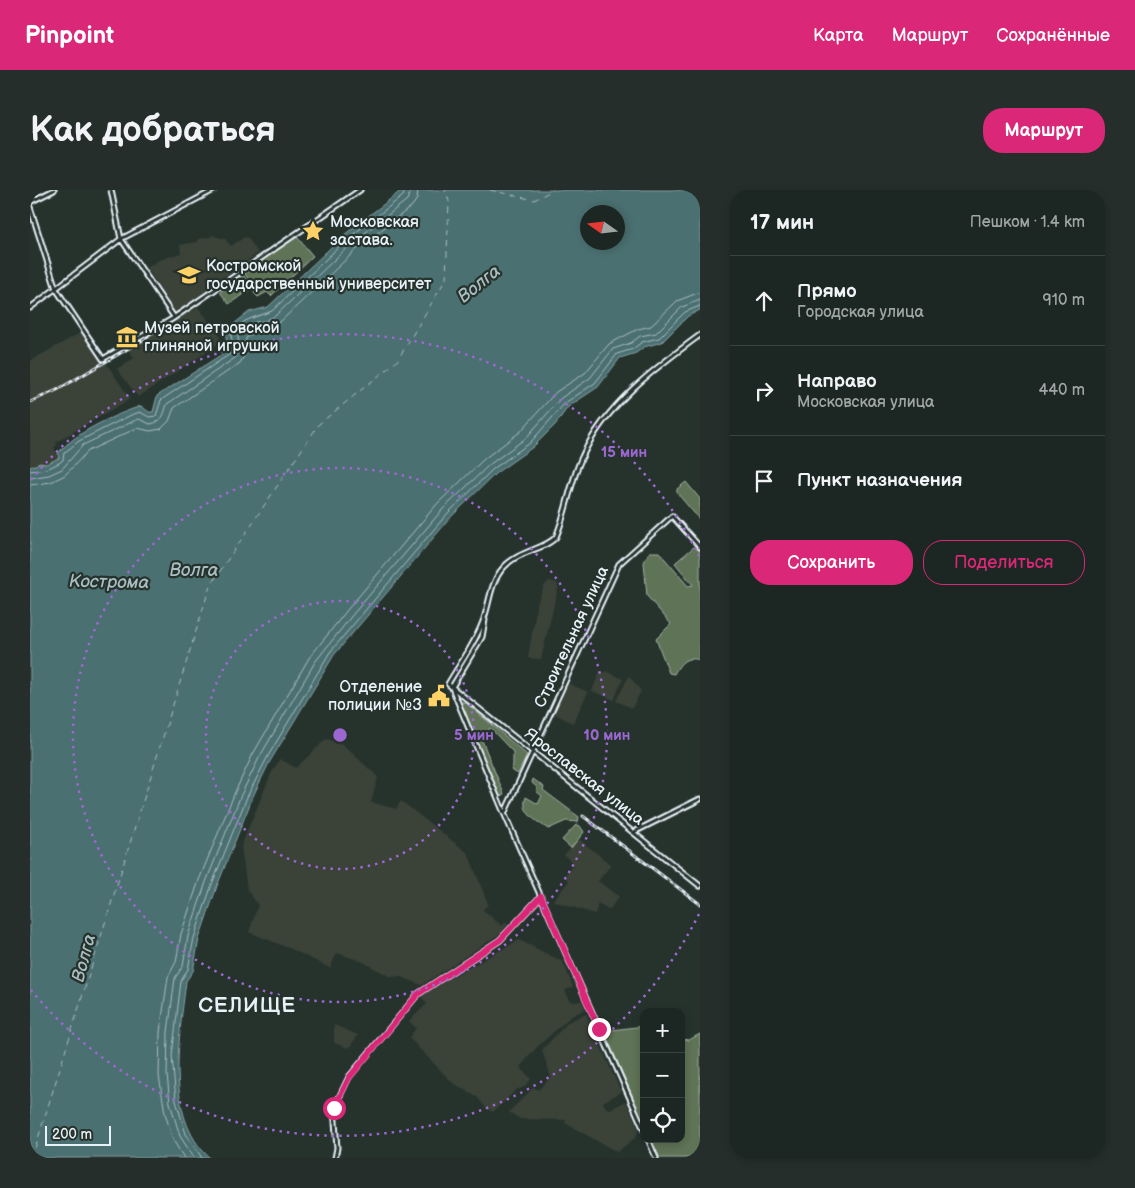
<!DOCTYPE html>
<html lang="ru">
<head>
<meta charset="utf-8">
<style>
  :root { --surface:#1c2622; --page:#252e2a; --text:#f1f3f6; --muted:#a0a5a5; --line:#3a4340; --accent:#db2777 }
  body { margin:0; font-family:"Balsamiq Sans",sans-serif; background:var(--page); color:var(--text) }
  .controls { position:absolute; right:15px; bottom:15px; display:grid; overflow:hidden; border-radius:10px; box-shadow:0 2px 8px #0003 }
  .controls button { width:45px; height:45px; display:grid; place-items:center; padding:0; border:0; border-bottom:1px solid var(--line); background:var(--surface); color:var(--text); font:25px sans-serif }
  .compass { position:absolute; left:550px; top:15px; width:45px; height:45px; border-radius:50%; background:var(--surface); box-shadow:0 2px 8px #0003; rotate:284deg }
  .scale { position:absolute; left:15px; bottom:12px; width:66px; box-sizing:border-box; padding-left:5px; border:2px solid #e8f1f8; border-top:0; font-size:14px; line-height:18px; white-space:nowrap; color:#e8f1f8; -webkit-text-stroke:4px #26332d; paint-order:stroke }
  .stop { position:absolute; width:15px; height:15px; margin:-11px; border:4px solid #db2777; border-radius:50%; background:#fff }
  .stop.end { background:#db2777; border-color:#fff; box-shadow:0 1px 5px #0008 }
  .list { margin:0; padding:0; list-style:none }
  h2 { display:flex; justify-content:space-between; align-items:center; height:65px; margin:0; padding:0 20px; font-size:21px }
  h2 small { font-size:16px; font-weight:400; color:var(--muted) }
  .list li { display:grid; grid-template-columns:32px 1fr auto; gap:15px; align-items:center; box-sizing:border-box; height:90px; padding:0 20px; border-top:1px solid var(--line) }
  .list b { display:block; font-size:19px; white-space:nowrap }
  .list p { margin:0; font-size:16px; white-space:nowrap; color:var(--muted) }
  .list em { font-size:16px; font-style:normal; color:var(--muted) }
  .actions { display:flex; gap:10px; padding:15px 20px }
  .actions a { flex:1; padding:11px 0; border:1px solid var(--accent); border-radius:20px; text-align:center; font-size:18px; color:var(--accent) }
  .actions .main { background:var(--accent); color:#fff }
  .icon { flex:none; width:28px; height:28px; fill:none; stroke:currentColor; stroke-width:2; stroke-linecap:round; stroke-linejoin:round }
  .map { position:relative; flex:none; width:670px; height:968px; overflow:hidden; border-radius:20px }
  header { display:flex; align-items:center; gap:30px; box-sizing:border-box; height:70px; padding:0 25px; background:var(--accent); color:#fff }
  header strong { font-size:24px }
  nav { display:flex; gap:28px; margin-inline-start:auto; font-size:18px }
  .intro { display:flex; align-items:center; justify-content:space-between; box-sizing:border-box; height:120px; padding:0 30px }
  h1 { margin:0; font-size:35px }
  .button { padding:12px 22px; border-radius:20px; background:var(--accent); color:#fff; font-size:18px; font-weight:700 }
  main { display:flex; gap:30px; padding:0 30px }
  aside { flex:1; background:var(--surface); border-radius:20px; box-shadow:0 2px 8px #0003 }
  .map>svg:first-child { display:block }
</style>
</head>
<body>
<header>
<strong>Pinpoint</strong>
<nav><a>Карта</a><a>Маршрут</a><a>Сохранённые</a></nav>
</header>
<div class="intro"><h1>Как добраться</h1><a class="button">Маршрут</a></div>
<main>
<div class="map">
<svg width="670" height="968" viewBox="0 0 670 968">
  <rect width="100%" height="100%" fill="#26332d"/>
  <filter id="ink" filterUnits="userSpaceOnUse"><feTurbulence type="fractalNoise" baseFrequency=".02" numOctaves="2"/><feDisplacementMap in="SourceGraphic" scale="10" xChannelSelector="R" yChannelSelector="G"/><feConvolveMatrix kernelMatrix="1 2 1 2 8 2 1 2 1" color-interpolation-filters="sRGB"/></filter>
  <g filter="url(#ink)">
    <!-- built -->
    <path fill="#3b4339" d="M181 45 195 49 201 56 215 47 218 48 228 63 145 123 117 78 129 70 151 63 150 55 168 52V49L181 47Z
      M168 117 189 144 190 153 108 207 87 179 104 168 97 158Z
      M52 142 73 172 75 171 100 209 26 252 27 255 24 257 29 268 16 274 10 273 0 277V171Z
      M519 391 527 393 528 398 511 469 498 468 507 414 514 396Z
      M570 481 575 483 576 481 593 489 584 510 562 501Z
      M599 486 611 501 602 518 586 511Z
      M537 493 558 502 543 533 523 523Z
      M296 549 312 554 348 587 341 612 366 619 371 611 438 663 458 714 453 720 472 736 476 732 478 734 471 743 392 795 369 786 361 787 331 771 307 763 300 778 261 759 219 742 228 715 217 700 211 656 241 584 250 569 266 578Z
      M549 649 581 675 568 691 589 707 579 720 568 713 565 724 523 711 539 691 534 686 544 674 534 665Z
      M489 750 533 772 543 797 535 800 539 810 543 812 552 811 555 819 540 827 506 858 490 877 501 889 494 897 486 900 463 922 457 919 447 907 423 893 379 848 386 838 379 831 397 814 390 805Z
      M556 824 591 902 573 912 576 918 581 919 596 911 609 940 605 948 587 962 535 933 536 930 490 929 479 922 504 897 508 900 521 887 512 860 538 832Z
      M304 835 328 845 319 858 304 853Z"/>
    <!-- green -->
    <path fill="#5e7356" stroke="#a3b2a7" d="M267 47 283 66 241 106 237 102 228 107 224 103 225 98 214 83Z
      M213 85 222 98 199 114 190 102Z
      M656 292 670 309V330L647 303V299Z
      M665 356 670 362V470C656 466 651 472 644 484L639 483 626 449 641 434 617 406 614 372 620 362H629L658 396 663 395 645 373Z
      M431 512H435L497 565 488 584 481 580 483 575V562L460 538 451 548 474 604 469 607 431 516Z
      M503 589 514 597 513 600 549 627 548 632 536 631 518 639C507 631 490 623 496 607L508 614 512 606 506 601 508 598 502 593Z
      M546 635 550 636 554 642 541 658 532 650Z
      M614 836V933L574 841Z
      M670 844V968H630L621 949H651V849L659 850Z"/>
    <!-- water -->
    <path fill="#4b6f71" stroke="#8aa3a7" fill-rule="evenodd" d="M372 0H670V120L658 126 632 152 614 157 606 163 590 168 568 197 538 217 525 235 503 257 466 283 421 327 304 465 239 573 224 604 187 696 169 749 163 781 156 791C150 844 133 927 180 968H0V277L10 273 16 274 29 268 28 263C48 241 82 226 111 216L119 222H123L127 206 197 161 196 143 200 137 219 122 238 117 314 45ZM558 22H588V52H558Z"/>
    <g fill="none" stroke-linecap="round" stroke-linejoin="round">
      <!-- shore -->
      <path stroke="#a9bdc2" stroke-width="1" d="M0 281 17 279 29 273 33 270 34 263 49 251 101 225 110 222 119 227 126 226 131 210 200 164 203 158 201 144C210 129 227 127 242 121L317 49 373 6 375 0
        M0 288 19 285 32 279 53 255 104 231 109 229 120 234C133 232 134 224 137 214L205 168 209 160 208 145 225 132 235 131 245 126 322 53 377 10 381 0
        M0 295 21 292 35 285 58 261 107 238 120 241 131 239 139 231 144 218 210 173 216 163V148C227 139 239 139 251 131L327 59 382 16 387 9 388 0
        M154 968 143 950 135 923 129 886 130 842 138 787 146 772 151 744 169 690 205 602 223 564 279 468 318 419 407 314 454 269 490 242 526 202 555 183 579 154 608 139 621 136 647 111 670 102
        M164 968 150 946 140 913 137 885 138 842 145 788 153 776 158 746 176 692 211 605 229 568 285 472 324 423 413 319 459 275 496 248 531 208 560 188 583 159 601 153 610 146 626 143 652 117 670 110
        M172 968 156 944 146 911 142 866 151 791 158 779 164 748 182 694 217 607 238 566 300 462 417 324 463 279 500 253 535 213 565 193 587 164 603 159 612 152 629 148 655 122 670 116"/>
      <!-- ferry -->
      <path stroke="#a9bdc2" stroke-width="1" stroke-dasharray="6 5" stroke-linecap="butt" d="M460 0 504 10 523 0
        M2 968 180 396 289 234 367 171 416 89 419 11 415 0"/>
      <!-- secondary casing -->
      <g stroke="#e8f1f8" stroke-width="7">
        <path id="secondary" d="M81 0 91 49 144 127
          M0 12 24 0
          M0 17 26 99 73 169 142 129 330 0
          M0 118 91 49 184 0
          M670 145C625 178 575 215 552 267 540 292 537 321 526 347 516 359 488 361 474 377 459 393 460 415 452 434 444 455 429 475 418 494L670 696
          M422 497 452 447 455 430
          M422 498 474 623 614 940
          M475 622 589 374 642 326 670 357
          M604 642 670 609
          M618 949 626 968
          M305 968 307 958 304 918 319 887 388 804 470 750 511 706"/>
      </g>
      <!-- secondary -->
      <use href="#secondary" stroke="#26332d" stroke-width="3"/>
      <!-- rail casing -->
      <g stroke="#e8f1f8" stroke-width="3">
        <path id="rail" d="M0 212 27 200 118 147
          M553 626 670 714"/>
      </g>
      <!-- rail -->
      <use href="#rail" stroke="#26332d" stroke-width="1" stroke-dasharray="4" stroke-linecap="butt"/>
    </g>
  </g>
  <g fill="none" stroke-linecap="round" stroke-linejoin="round" filter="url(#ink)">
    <!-- route -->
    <path stroke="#db2777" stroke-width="6" d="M304 918 319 888 388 804 470 750 511 706 569 839"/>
  </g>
  <!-- distance rings -->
  <g fill="none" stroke="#9c67d0" stroke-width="2.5" stroke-dasharray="2.5 5">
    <circle cx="310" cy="545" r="134"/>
    <circle cx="310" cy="545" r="267"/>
    <path d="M669 724A401 401 0 0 1 1 800M1 290A401 401 0 0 1 669 366"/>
  </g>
  <!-- icons -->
  <defs>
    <g id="sight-bare" transform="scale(1.725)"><path d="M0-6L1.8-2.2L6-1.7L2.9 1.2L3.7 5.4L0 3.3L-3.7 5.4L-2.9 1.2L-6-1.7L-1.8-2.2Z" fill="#ffd166" stroke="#26332d" stroke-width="2.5" paint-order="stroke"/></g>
    <g id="university-bare" transform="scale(1.725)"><path d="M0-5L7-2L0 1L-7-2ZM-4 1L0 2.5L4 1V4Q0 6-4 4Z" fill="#ffd166" stroke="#26332d" stroke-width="2.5" paint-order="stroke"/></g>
    <g id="museum-bare" transform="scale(1.725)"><path d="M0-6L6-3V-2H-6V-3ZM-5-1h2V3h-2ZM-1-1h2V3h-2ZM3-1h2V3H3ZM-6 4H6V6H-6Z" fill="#ffd166" stroke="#26332d" stroke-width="2.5" paint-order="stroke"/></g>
    <g id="civic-bare" transform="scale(1.725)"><path d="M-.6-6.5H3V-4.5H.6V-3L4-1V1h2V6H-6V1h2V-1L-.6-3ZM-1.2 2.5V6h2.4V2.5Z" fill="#ffd166" stroke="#26332d" stroke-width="2.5" paint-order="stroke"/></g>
  </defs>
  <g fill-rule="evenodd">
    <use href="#sight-bare" x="283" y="41"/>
    <use href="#university-bare" x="159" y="85"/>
    <use href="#museum-bare" x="97" y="147"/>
    <use href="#civic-bare" x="409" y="506"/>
  </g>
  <g text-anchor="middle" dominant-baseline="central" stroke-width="4.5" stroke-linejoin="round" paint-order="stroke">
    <!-- poi labels -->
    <g font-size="16" fill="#e8f1f8" stroke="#26332d" text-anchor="start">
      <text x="300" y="32">Московская<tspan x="300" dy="18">застава.</tspan></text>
      <text x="176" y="76">Костромской<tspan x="176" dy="18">государственный университет</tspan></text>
      <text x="114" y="138">Музей петровской<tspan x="114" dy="18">глиняной игрушки</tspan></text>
      <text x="392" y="497" text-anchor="end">Отделение<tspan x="392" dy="18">полиции №3</tspan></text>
    </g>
    <!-- street labels -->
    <g font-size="16" fill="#e8f1f8" stroke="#26332d">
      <text transform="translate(542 447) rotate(-65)">Строительная улица</text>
      <text transform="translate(554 587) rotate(38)">Ярославская улица</text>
    </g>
    <!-- water labels -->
    <g font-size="18" font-style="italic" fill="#a9bdc2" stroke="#26332d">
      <text transform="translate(449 94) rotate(-39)">Волга</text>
      <text x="164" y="380">Волга</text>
      <text transform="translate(79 392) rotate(1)">Кострома</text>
      <text transform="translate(54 768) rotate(-75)">Волга</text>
    </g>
    <!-- district labels -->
    <g font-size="21" font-weight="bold" letter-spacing="1" fill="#e8f1f8" stroke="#26332d">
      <text x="217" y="815">СЕЛИЩЕ</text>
    </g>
  </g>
  <circle cx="310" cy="545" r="8" fill="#9c67d0" stroke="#26332d" stroke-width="2.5"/>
  <g font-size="15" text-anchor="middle" font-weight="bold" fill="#9c67d0" stroke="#26332d" stroke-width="4.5" stroke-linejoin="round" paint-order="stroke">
    <text x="594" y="267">15 мин</text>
    <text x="444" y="550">5 мин</text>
    <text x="577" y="550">10 мин</text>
  </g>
</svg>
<div class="controls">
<button>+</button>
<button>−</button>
<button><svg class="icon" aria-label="locate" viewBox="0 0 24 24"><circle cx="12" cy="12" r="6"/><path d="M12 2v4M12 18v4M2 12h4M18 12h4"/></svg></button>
</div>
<svg class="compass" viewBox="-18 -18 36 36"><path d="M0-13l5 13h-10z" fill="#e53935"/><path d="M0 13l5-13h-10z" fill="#a0a5a5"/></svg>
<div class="scale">200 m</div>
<div class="stop" style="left:304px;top:918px"></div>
<div class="stop end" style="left:569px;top:839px"></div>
</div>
<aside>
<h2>17 мин<small>Пешком · 1.4 km</small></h2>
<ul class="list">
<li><svg class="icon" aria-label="ahead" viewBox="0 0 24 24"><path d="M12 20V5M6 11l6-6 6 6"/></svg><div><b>Прямо</b><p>Городская улица</p></div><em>910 m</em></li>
<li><svg class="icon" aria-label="right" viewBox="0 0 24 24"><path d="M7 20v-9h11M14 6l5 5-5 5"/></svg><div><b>Направо</b><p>Московская улица</p></div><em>440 m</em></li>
<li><svg class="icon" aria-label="arrive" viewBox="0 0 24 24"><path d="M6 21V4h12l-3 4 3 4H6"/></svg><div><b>Пункт назначения</b></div></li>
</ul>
<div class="actions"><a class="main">Сохранить</a><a>Поделиться</a></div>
</aside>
</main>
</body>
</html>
